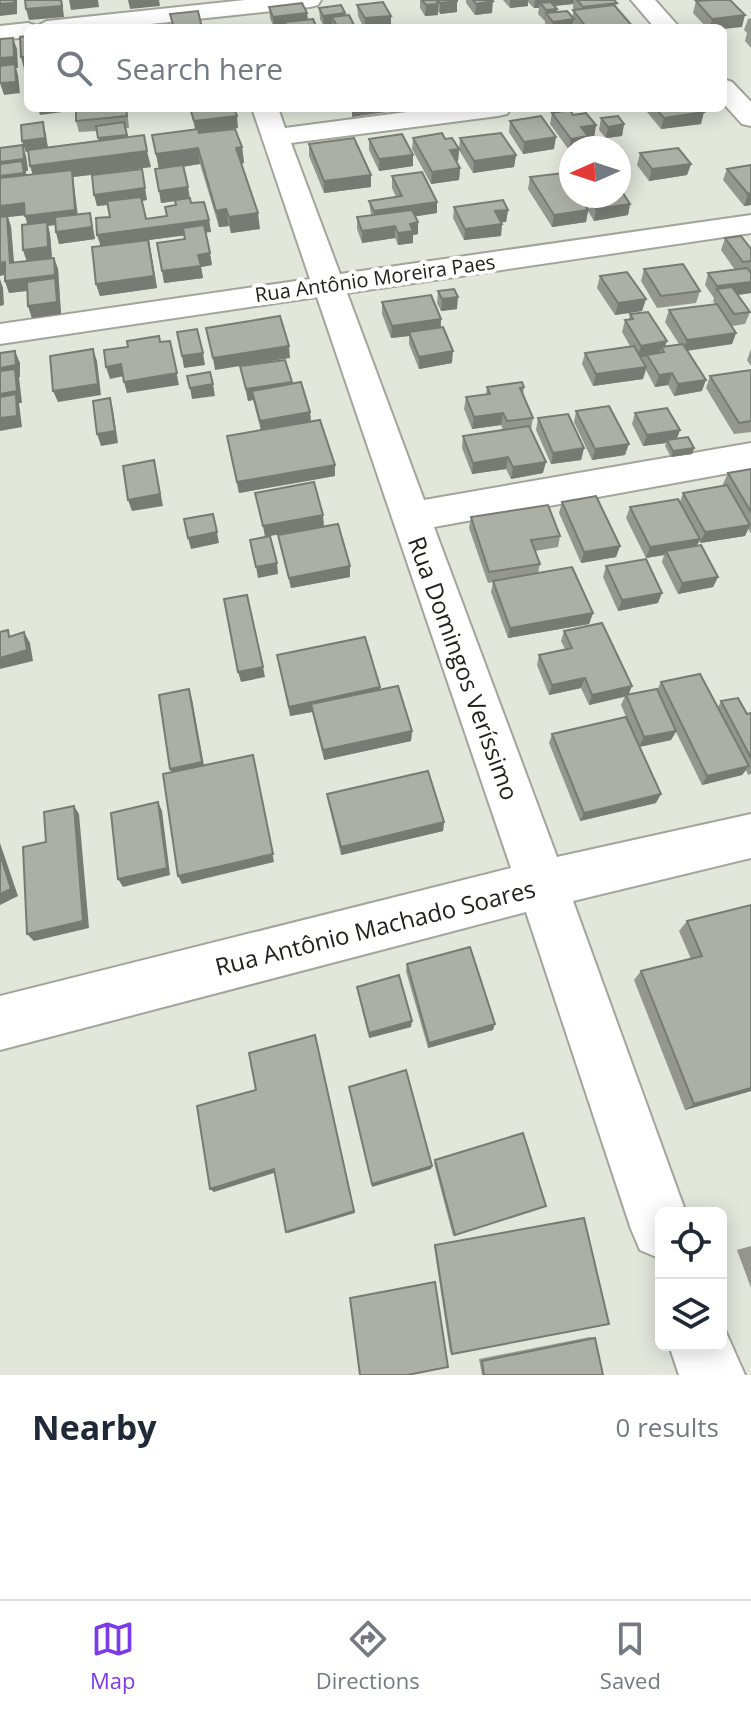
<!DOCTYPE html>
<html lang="en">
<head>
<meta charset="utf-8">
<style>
  :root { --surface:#fff; --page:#f6f6f7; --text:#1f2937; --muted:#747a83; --line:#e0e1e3; --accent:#7c3aed }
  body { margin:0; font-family:"Open Sans",sans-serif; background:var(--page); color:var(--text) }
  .controls { position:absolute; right:24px; bottom:24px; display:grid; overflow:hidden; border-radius:12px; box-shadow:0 4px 20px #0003 }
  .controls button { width:72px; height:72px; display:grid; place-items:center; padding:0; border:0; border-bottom:2px solid var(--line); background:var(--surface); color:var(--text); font:40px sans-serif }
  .compass { position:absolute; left:559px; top:136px; width:72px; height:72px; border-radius:50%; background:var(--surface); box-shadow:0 4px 20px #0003; rotate:267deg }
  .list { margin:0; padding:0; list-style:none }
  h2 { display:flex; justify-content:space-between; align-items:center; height:104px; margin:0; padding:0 32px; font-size:34px }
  h2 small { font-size:26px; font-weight:400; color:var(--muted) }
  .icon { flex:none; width:44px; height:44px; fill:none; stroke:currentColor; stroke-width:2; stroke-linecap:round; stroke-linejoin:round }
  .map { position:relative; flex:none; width:751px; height:1375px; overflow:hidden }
  .search { position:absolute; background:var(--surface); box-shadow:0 4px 20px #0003; left:24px; right:24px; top:24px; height:88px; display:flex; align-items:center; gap:20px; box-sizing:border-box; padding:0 28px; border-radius:12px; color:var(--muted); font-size:30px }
  .sheet { height:224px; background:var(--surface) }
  nav { display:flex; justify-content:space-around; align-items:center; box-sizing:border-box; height:112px; border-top:2px solid var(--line); background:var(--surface); font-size:22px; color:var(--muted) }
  nav a { display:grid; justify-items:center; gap:4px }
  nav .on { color:var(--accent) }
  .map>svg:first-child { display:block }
</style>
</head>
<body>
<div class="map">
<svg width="751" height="1375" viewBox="0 0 751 1375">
  <rect width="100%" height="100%" fill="#e2e6db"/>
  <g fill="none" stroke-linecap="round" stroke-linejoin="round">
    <!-- minor casing -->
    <g stroke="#a2a59b" stroke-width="4">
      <path id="minor" d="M245 0H321L318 5 310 7 113 28H28V37L0 40V26L28 23 37 26 47 21Z
        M631 0H655L680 28H655Z
        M723 79 732 82 751 102V126L742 124 723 103Z
        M252 108H278L285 128 437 108H511L507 114 498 116 291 143 340 274 751 215V233L347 293 424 500 751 443V469L434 527 557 857 751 814V858L573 901 686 1213H661V1259L640 1250 631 1229 526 912 0 1050V996L511 868 317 297 0 344V324L310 279Z
        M721 1321 745 1375H679L669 1345H721Z"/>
    </g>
    <!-- minor -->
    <use href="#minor" fill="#fff" fill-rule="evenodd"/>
  </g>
  <!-- wall -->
  <path fill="#94968f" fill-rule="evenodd" d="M420 0H457V12L440 14 438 11V15L425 16 420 8Z
    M466 0H492V13L475 15 466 3Z
    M503 0H614L617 3 616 7 634 28H577L573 23 572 28H548L545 24V21L538 14 539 8H534L528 2V6L510 8ZM573 4V8L574 10 572 17 557 12V9L555 6Z
    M696 1 742 27 707 28 693 13Z
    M357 5 391 16V27L364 28 358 16Z
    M269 7 307 13 308 20 317 28H274L270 18Z
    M319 8 345 13V15L355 28H332V26L324 27 320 19Z
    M751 18V48L745 41 747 33 744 30 748 19Z
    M76 108H135L127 109 129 128H125L127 137 151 167 101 173 147 200 142 201 146 219 167 216 176 205 175 201 161 203 159 168 152 135 195 129 190 108 238 128 199 133 242 147 244 163 241 164 260 229 231 233 229 226 219 227 200 164 183 167 191 203 209 220 211 232H205L212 265 201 267 203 278 164 283 185 239 184 235 149 240 157 288 100 296 96 284 100 246 110 217 108 205 97 206 92 175 73 177 78 215 90 213 95 239 59 244 56 232 55 225H48L50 234 52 258H54L58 269 61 314 32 318 28 306 27 291 9 293 5 281 0 148 26 156 28 171H26V175H33L29 152H26L22 141 43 122 48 147 99 140 97 131 79 132 76 121ZM25 215 27 224 23 250 27 261 14 263 11 227 8 217Z
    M648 108H701V124L661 129 647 112Z
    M552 113 573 115 596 125 594 137 588 138 586 148 569 150 550 124Z
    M601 118 624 124 622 136 606 138 599 130Z
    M510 121 554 149 523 154 509 132Z
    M413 138 445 139 459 149 460 138 516 155 514 167 473 173 459 150 458 161H456L460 168 459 180 431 184 412 149Z
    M369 139 413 155V166L379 171 369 150Z
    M309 144 371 175V187L324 193 309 156Z
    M640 153 691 164 687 175 649 181 637 165Z
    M751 165V205L744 206 723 180 727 169Z
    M392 176 437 202V213L416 216 418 234 413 235V243L398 245 395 238 362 243 357 229V217L371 215 369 201 396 197 392 188Z
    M530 177 581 199V196H619L630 204 628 215 594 221 588 211 586 222 552 227 528 189Z
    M454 207 508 210 506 222H502L501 236 464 240 453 218Z
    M725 238 751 249V293L738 295 750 312 745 324 732 326 736 333 732 344 687 351 702 391 674 396 668 385 655 387 646 370 643 379 593 386 582 364 585 353 630 346 622 332 625 320H629L630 314 665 347 679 344 665 322 669 310 715 304 713 301 714 298 705 285 708 273 735 270 721 250Z
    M644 269 700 291 696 303 657 308 641 281Z
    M600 276 646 299 642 311 615 315 597 288Z
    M438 291 457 309 441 311 437 303Z
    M382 302 441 319V327L452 363 419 369 409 344V336L391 338 382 314Z
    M751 349V366L747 360Z
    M240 366 292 384 310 412 311 422 335 476 239 493 227 436 261 431 253 400 248 401Z
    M751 370V432L734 434 706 388 710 376Z
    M487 387H524L523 395 533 418 531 429 543 473 511 479 506 469 472 474 462 448 463 436 503 430 501 425 472 429 464 409 466 397 486 394Z
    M576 411 625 455 592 460 574 422Z
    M635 413 680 430 677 438 694 448 692 454 671 457 665 446 666 443 643 446 632 424Z
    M538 418 584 448 581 460 551 464 536 430Z
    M751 469V533L748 529 745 536 700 543 699 541 697 545 718 577 713 587 678 594 662 562 664 555 646 558 626 518 630 507 680 502 683 493 724 486 723 484 728 473Z
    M562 502 620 546 616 557 581 563 559 513Z
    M471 517 560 536 558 547 535 551 540 564 538 573 593 613 589 624 508 638 491 592 493 582 488 583 469 528Z
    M278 535 350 577 291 588 280 546Z
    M606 566 658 603 618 611 603 577Z
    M564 631 628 695 657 690 661 682 718 707 721 701 747 714 751 713V774L748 775 746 770 742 775 702 785 676 732 671 740 639 747 656 803 580 821 549 743 552 734 638 745 621 705 625 696 589 705 581 688 549 695 537 665 539 655 565 649 561 641Z
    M277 655 380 690 412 731 411 741 324 760 312 712 290 716Z
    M327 794 444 822 443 831 341 855 328 802Z
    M751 905V1091L685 1110 634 980 641 971 691 959 679 931 687 921Z
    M407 964 493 1030 428 1048 406 971Z
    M357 987 411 1027 369 1038 358 993Z
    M435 1160 546 1206 453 1236 434 1163Z
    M435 1245 452 1354 450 1352 434 1246Z
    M751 1246V1288L737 1250Z
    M590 1337 595 1338 603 1375H482L479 1359Z"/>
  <!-- shaded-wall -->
  <path fill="#787a74" d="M14 0H17V14L0 16V4Z
    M62 0 64 17 29 20 26 9Z
    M69 0H98L99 7 71 10Z
    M128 0H159L160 6 130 9Z
    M510 0H528V6L510 8Z
    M535 0H574L573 4 543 7 540 3 539 8H534Z
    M457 1V12L440 14V3Z
    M493 1 492 13 475 15 476 4Z
    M438 4V15L425 16 426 5Z
    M557 9 556 20 546 13 544 21 546 10Z
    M307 13 308 24 285 22V27L274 28 273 17Z
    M345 13 346 24 332 17V26L324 27 323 16Z
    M745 15 742 27 723 29 710 28 712 19Z
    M391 16V27L365 28V18Z
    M574 19 572 28H552L553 22Z
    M13 38 17 49 18 68H16L18 75 20 93 4 95 0 83V58Z
    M21 57H28V68L24 69Z
    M38 108H70V111L40 115Z
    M150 108H182L151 112Z
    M352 108H387V112L352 117Z
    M394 108H414L394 110Z
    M704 112 701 124 661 129 664 118Z
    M237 116 238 128 196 133 194 121Z
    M43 122 46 134 48 150 26 152 22 141Z
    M624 124 622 136 606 138 608 127Z
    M596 125 594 137 588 138 586 148H571V150H569L571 139 581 127Z
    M127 135 129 146 101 150 98 138Z
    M556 137 554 149 523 154 524 142Z
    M23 145 26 156 28 171H26L27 185 0 189V162Z
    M242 147 244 163 238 164 236 148Z
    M198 148 200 164 159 170 156 154Z
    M459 149 458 161 449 162 450 150Z
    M147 151 151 167 73 177 78 222 48 226 50 234 52 259 27 262 23 250 29 228 25 216 35 182 30 166Z
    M413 155V166L379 171V159Z
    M516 155 514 167 473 173 474 161Z
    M691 164 687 175 649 181 652 169Z
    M460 168 459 180 431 184 432 172Z
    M142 169 147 200 97 206 94 195Z
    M371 175V187L324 193V181Z
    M188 187 190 199 161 203 159 191Z
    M751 193V205L744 206 748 194Z
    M437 202V213L374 223V211Z
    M24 203 28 215 8 217 11 227 15 275 10 263 0 218V206Z
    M630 204 628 215 594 221 596 209Z
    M226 209 229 226 219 227 216 211Z
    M508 210 506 222 494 223 495 211Z
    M588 210 586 222 552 227 554 215Z
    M90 213 95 239 59 244 56 232Z
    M258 213 260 229 231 233 229 217Z
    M209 220 211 232 149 240 157 288 100 296 96 284 101 247 97 235Z
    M418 222V234L413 235V243L398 245V233L410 224Z
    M502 224 501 236 464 240 465 229Z
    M395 226V238L362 243V231Z
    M210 253 212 265 201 267 203 278 164 283 162 271 198 255Z
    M54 258 58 269 61 314 32 318 28 306 56 287 9 293 5 281Z
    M5 262 9 274 0 276V263Z
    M0 279 3 288 4 305 0 306Z
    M751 282V293L723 297 717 289 713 298 717 286Z
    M458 297 457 309 441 311 442 299Z
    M646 299 642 311 615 315 618 303Z
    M441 319 440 331 409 332V336L391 338 392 326Z
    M736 333 732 344 683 351 687 340Z
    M170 341 179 385 127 393 124 382Z
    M667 341 663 352 661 347 659 354 637 358 641 346Z
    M289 346 290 358 215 370 213 358Z
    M93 349 97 361 101 395 58 402 53 391Z
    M15 351 20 363V377H19L22 403H19L22 427 0 431V368Z
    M453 351 452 363 419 369V357Z
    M203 353 205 365 184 368 182 356Z
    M121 364 124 376 110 379 106 367Z
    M646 367 643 379 593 386 596 374Z
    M672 373 668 385 655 387 659 375Z
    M706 380 702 391 674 396 678 384Z
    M292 382 293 393 252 391 253 400 248 401 246 389Z
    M213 384 215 396 192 399 190 388Z
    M110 398 113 410 118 443 101 446 97 434Z
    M310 412 311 424 261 432 260 421Z
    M503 413 501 425 472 429 474 417Z
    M680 430 676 441 667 440 666 443 643 446 647 435Z
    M629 444 625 455 592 460 595 449Z
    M584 448 581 460 551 464 553 453Z
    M694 448 692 454 671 457 673 451Z
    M508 457 506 469 472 474 473 463Z
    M154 460 163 506 132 511 128 500Z
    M546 462 543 473 511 479 513 467Z
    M335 465V476L239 493 237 482Z
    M323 515 324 526 265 537 263 526Z
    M750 525 745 536 700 543 705 532Z
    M217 532 219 543 191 549 188 538Z
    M700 539 695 550 666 551 664 555 646 558 650 547Z
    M620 546 616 557 581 563 584 552Z
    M277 563 278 574 258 578 256 567Z
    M350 566V577L291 588 289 578Z
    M718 577 713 587 678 594 682 583Z
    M662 593 658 603 618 611 622 600Z
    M593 613 589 624 508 638 510 628Z
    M24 632 30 643 33 661 0 669V658Z
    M263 667 265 677 241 682 238 672Z
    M585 678 581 688 549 695 552 685Z
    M632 686 628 696 589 705 592 695Z
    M380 687V697L311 704 312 712 290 716 289 707Z
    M189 689 192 699 205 771 173 778 170 769Z
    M412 731 411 741 324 760 323 750Z
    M676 731 671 740 639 747 644 737Z
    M253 755 274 862 182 884 178 876Z
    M749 766 742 775 702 785 707 776Z
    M661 794 656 803 580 821 584 813Z
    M158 802 162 811 170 875 123 887 118 879Z
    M74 806 79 814 89 928 34 941 27 934Z
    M444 822 443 831 341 855V847Z
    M0 843 18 896 0 905Z
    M412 1021 411 1027 369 1038V1033Z
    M495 1024 493 1030 428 1048 429 1043Z
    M315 1035 355 1213 288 1233 286 1232Z
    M751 1088V1091L685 1110 694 1104Z
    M432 1166 431 1169 372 1187V1184Z
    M274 1169 277 1172 214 1192 210 1189Z"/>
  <!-- building -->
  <path fill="#acafa6" stroke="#787a74" stroke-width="2" d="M0 0H14V3L0 4Z
    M25 0H61L62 6 26 9Z
    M422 0H436L438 4 426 5Z
    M438 0H457V1L440 3Z
    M473 0H492L493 1 476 4Z
    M577 0H614L617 3 583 7Z
    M711 0H730L745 15 712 19 696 1Z
    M383 2 391 16 365 18 357 5Z
    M551 2 557 9 546 10 540 3Z
    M302 3 307 13 273 17 269 7Z
    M341 5 345 13 323 16 319 8Z
    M614 5 634 28H604L603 27 587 28 573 10Z
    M198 11 202 28H174L170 14Z
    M567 11 574 19 553 22 546 13Z
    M349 15 355 27H352L353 28H338L332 17Z
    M313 19 317 28H287L285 22Z
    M91 25 92 28H69Z
    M28 36V57H21L20 37Z
    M13 38 14 57 0 58V39Z
    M15 64 16 82 0 83V66Z
    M76 108H126L127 116 76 121Z
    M190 108H234L237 116 194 121Z
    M655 108H701L704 112 664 118Z
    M570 110 573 115 586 113 596 125 581 127 588 136 571 139 552 113Z
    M541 116 556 137 524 142 510 121Z
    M618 116 624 124 608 127 601 118Z
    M43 122 45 138 22 141 21 125Z
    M124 122 127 135 98 138 96 126Z
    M198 129 199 133 235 129 242 147 236 148 258 213 229 217 226 209 216 211 198 148 156 154 152 135Z
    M442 133 445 139 452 138 459 149 450 150 460 168 432 172 413 138Z
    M501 133 516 155 474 161 460 138Z
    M402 134 413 155 379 159 369 139Z
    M144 135 147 151 30 166 28 150Z
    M354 138 371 175 324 181 309 144Z
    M23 145 24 159 0 162V148Z
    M678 148 691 164 652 169 640 153Z
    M22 161 24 173 0 176V164Z
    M183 165 188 187 159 191 155 169Z
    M751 165V193L748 194 727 169Z
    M142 169 145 188 94 195 92 175Z
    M72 170 75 210 25 216 24 203 0 206V178Z
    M422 172 437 202 374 211 369 201 402 196 392 176Z
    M563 173 571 184V196H579L588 210 554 215 530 177Z
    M619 187 630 204 596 209 588 196H619Z
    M141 197 146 219 167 216 165 207 176 205 175 200 190 198 191 203 204 202 209 220 97 235 96 218 110 217 107 201Z
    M503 200 508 210 495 211 502 224 465 229 454 207Z
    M412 210 418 222 410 224 413 231 398 233 395 226 362 231 357 217Z
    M90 213 92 227 56 232 55 217Z
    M7 216 10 263 54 258 55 275 5 281V262L0 263V217Z
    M47 222 48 247 23 250 22 225Z
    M204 225 210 253 198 255 201 266 162 271 157 243 185 239 183 228Z
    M741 236 751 249V261L743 262 725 238Z
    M148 240 154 276 96 284 92 247Z
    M683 264 700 291 661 296 644 269Z
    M747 268 751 273V282L717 286 708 273Z
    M627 272 646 299 618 303 600 276Z
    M55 278 57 302 28 306 27 282Z
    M732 287 750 312 734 314 717 289Z
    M454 289 458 297 442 299 438 291Z
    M431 295 441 319 392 326 382 302Z
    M717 304 736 333 687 340 669 310Z
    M648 312 667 341 641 346 625 320 633 319 630 314Z
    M280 316 289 346 213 358 206 328Z
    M443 327 453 351 419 357 409 332Z
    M197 329 203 353 182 356 177 332Z
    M159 336 160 342 170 341 177 373 124 382 121 364 106 367 104 350 128 347 127 341Z
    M683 344 706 380 678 384 672 373 659 375 647 355 664 352 661 347Z
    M634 346 646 367 596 374 585 353Z
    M93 349 98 384 53 391 50 356Z
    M15 351 16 365 0 368V353Z
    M285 360 292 382 246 389 240 366Z
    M15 369 17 391 0 394V371Z
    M751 370V421L739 423 710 376Z
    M210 372 213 384 190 388 187 376Z
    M301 382 310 412 260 421 252 391Z
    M522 382 524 387 520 388 533 418 507 421 503 413 474 417 466 397 490 394 487 387Z
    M16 394 17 416 0 418V397Z
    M110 398 115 431 97 434 93 401Z
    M609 406 629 444 595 449 576 411Z
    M667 408 680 430 647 435 635 413Z
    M568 414 584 448 553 453 538 418Z
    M320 420 335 465 237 482 227 436Z
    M529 426 546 462 513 467 508 457 473 463 463 436Z
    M688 437 694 448 673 451 667 440Z
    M154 460 160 494 128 500 123 466Z
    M751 469V512L728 473Z
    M314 482 323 515 263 526 255 493Z
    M727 485 750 525 705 532 683 493Z
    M596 496 620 546 584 552 562 502Z
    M678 499 700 539 650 547 630 507Z
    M548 505 560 536 531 540 540 564 489 572 471 517Z
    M213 514 217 532 188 538 184 519Z
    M338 524 350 566 289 578 278 535Z
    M270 536 277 563 256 567 250 540Z
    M701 545 718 577 682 583 666 551Z
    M646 559 662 593 622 600 606 566Z
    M572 567 593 613 510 628 493 581Z
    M247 595 263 667 238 672 224 599Z
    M602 623 632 686 592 695 585 678 552 685 539 655 572 648 564 631Z
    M8 630 9 637 24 632 27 650 0 658V632Z
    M365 637 380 687 289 707 277 655Z
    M700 674 749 766 707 776 661 682Z
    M398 686 412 731 323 750 311 704Z
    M189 689 202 762 170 769 159 695Z
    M657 689 676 731 644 737 626 695Z
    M738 698 747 714 751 713V758L721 701Z
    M626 717 661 794 584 813 552 734Z
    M253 755 273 854 178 876 163 774Z
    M428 771 444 822 341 847 327 794Z
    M158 802 167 868 118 879 111 813Z
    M74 806 83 921 27 934 23 847 46 842 44 812Z
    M0 854 11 889 0 894Z
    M751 905V1088L694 1104 641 971 702 956 687 921Z
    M470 947 495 1024 429 1043 407 964Z
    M399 975 412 1021 369 1033 357 987Z
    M315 1035 354 1211 286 1232 274 1169 210 1189 197 1106 256 1090 249 1053Z
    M406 1070 432 1166 372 1184 349 1087Z
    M523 1133 546 1206 455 1235 435 1160Z
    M584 1218 609 1324 452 1354 435 1245Z
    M435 1282 448 1367 407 1375H360L350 1298Z
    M595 1338 603 1375H484L482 1361Z"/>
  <g text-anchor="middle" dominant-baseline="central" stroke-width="8" stroke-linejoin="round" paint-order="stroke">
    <!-- far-street labels -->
    <g font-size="20" fill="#1f201c" stroke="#fff">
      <text transform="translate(375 278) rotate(-8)">Rua Antônio Moreira Paes</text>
    </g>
    <!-- street labels -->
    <g font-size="24" fill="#1f201c" stroke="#fff">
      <text transform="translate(464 668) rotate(70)">Rua Domingos Veríssimo</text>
      <text transform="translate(375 927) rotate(-14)">Rua Antônio Machado Soares</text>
    </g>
  </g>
</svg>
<div class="controls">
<button><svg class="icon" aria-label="locate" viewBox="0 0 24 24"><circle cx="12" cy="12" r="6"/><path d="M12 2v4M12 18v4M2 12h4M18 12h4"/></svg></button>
<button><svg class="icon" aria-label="layers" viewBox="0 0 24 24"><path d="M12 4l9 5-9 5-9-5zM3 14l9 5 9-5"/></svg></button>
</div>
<svg class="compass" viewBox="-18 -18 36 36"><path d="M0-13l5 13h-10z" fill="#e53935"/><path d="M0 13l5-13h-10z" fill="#747a83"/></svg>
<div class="search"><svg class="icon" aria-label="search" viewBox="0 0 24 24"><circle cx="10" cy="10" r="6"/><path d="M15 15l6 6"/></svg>Search here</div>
</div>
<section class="sheet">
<h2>Nearby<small>0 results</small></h2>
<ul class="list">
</ul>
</section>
<nav>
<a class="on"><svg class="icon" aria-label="map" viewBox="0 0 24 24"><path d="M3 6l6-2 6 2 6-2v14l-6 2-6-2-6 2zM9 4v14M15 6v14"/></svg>Map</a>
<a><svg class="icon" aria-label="directions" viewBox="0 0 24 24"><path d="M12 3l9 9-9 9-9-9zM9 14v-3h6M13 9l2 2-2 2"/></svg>Directions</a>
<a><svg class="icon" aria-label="saved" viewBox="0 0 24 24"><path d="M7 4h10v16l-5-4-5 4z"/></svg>Saved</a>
</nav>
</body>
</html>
